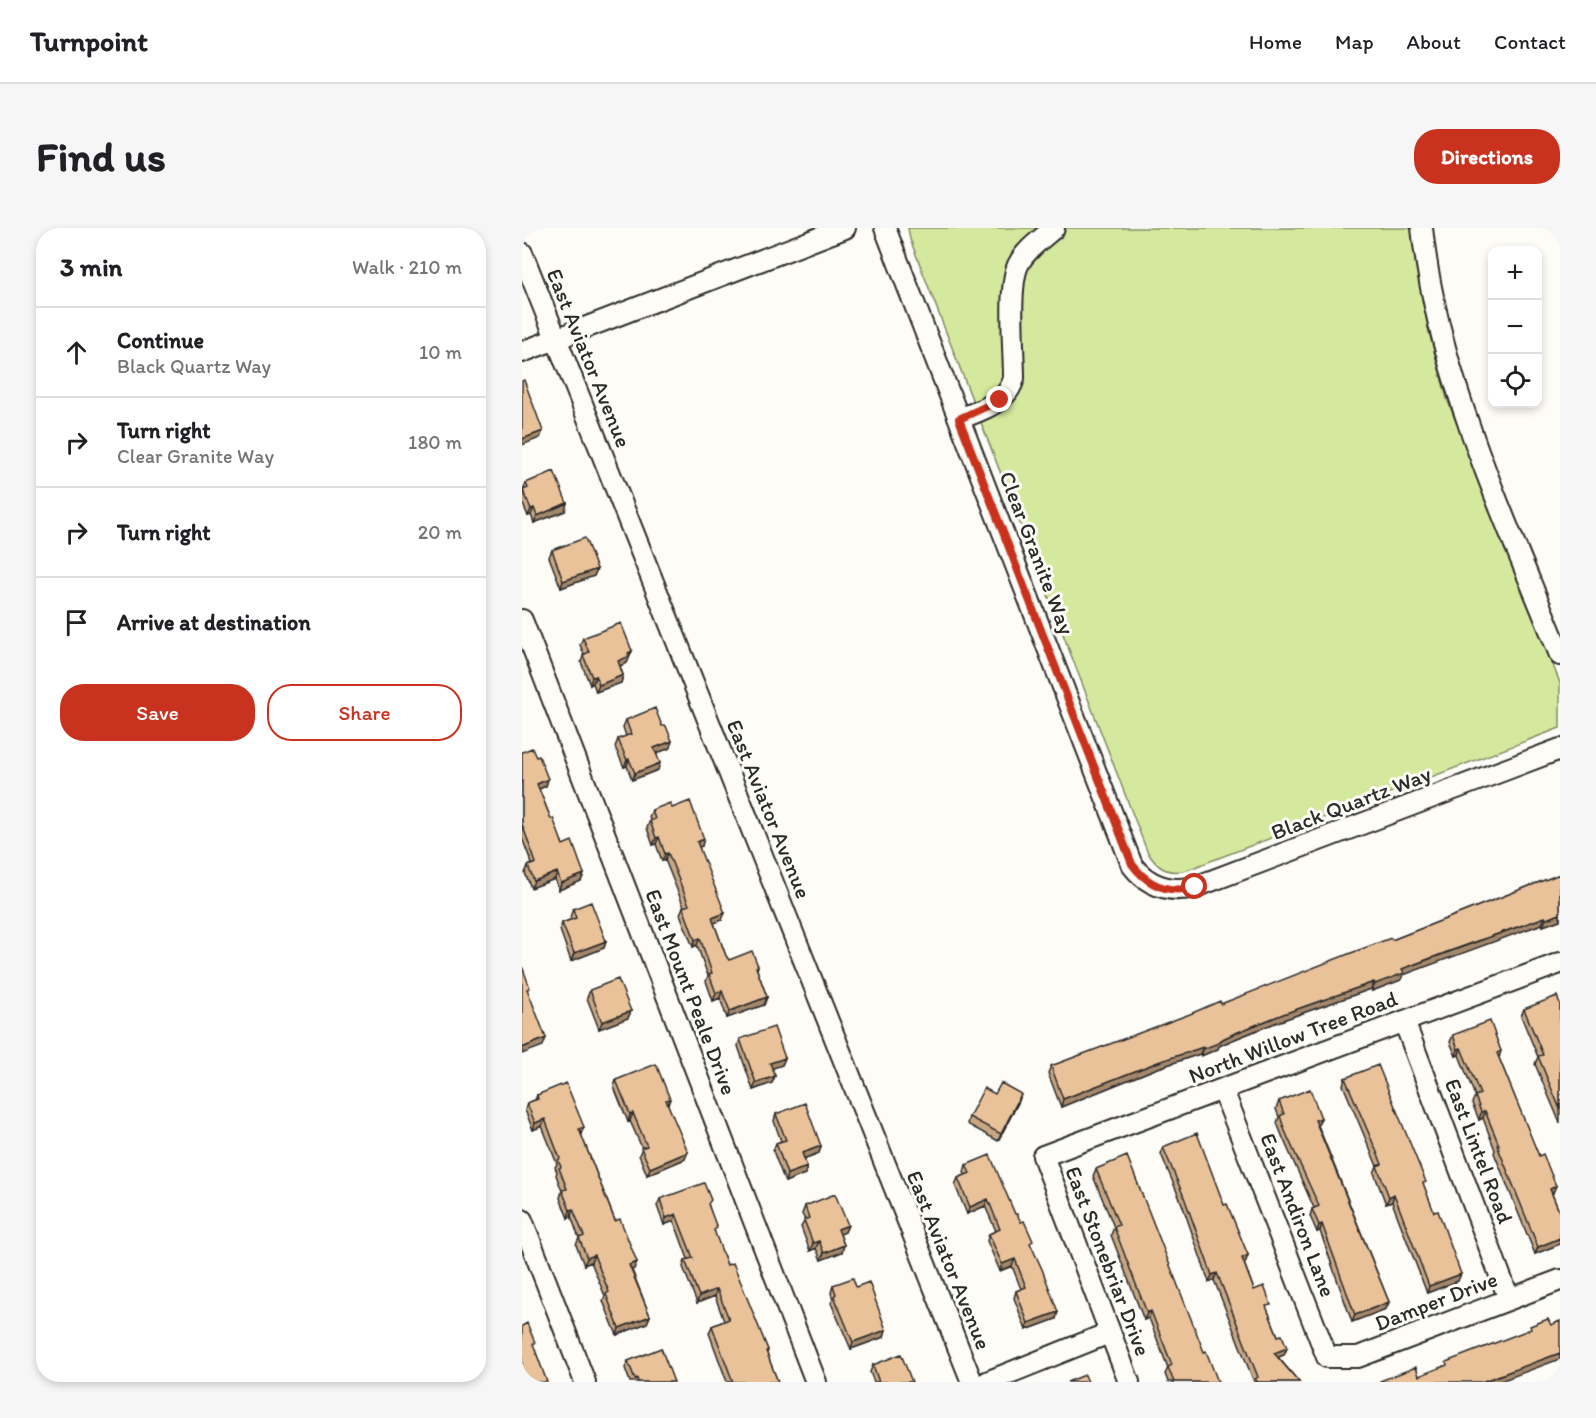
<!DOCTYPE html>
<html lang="en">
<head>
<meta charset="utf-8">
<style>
  :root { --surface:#fff; --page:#f6f6f6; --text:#202124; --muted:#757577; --line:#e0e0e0; --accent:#c8321e }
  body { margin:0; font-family:Itim,sans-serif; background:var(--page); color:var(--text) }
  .controls { position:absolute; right:18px; top:18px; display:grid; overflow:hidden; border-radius:12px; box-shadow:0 3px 9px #0003 }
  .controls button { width:54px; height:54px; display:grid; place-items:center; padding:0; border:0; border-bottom:2px solid var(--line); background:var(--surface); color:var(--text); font:30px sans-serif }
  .stop { position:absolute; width:18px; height:18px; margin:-14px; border:4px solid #c8321e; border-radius:50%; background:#fff }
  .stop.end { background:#c8321e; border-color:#fff; box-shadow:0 2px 6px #0008 }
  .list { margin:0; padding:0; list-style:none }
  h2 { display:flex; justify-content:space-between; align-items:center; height:78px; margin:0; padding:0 24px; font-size:26px }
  h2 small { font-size:20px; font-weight:400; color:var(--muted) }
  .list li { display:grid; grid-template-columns:39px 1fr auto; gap:18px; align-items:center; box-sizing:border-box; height:90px; padding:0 24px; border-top:2px solid var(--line) }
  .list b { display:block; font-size:22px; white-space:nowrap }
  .list p { margin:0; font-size:20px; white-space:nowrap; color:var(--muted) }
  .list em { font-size:20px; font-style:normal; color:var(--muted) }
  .actions { display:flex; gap:12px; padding:18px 24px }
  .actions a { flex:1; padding:14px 0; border:2px solid var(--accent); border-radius:24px; text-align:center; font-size:21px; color:var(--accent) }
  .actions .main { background:var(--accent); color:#fff }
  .icon { flex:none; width:33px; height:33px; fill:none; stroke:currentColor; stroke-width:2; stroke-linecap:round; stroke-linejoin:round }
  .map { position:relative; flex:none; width:1038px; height:1154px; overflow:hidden; border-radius:24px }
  header { display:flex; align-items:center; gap:36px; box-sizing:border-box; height:84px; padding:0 30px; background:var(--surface); border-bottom:2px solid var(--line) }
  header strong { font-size:28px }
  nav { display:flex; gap:33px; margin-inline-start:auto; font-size:21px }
  .intro { display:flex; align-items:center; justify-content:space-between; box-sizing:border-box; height:144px; padding:0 36px }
  h1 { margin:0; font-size:42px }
  .button { padding:15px 27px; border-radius:24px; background:var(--accent); color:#fff; font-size:21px; font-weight:700 }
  main { display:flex; gap:36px; padding:0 36px }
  aside { flex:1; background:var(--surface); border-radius:24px; box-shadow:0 3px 9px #0003 }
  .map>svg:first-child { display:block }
</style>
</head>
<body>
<header>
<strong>Turnpoint</strong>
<nav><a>Home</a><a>Map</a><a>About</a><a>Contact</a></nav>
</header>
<div class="intro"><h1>Find us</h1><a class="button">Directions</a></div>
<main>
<aside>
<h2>3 min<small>Walk · 210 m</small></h2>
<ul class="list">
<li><svg class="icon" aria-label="ahead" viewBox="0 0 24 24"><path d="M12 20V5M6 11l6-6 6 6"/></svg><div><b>Continue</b><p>Black Quartz Way</p></div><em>10 m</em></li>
<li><svg class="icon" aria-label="right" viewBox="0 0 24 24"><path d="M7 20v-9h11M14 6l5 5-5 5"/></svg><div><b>Turn right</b><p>Clear Granite Way</p></div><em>180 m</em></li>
<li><svg class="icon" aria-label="right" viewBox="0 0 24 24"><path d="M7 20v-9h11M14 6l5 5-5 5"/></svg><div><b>Turn right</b></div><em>20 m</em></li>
<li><svg class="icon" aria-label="arrive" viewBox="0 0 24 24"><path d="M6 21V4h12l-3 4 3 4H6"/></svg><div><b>Arrive at destination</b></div></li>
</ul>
<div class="actions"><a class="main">Save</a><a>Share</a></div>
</aside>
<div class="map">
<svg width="1038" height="1154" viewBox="0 0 1038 1154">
  <rect width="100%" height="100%" fill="#fdfcf7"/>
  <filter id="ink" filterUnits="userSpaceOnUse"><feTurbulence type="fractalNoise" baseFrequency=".0167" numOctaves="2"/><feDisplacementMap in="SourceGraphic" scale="12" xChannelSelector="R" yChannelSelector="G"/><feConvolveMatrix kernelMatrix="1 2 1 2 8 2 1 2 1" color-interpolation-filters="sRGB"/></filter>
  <g filter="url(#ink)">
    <!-- park -->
    <path fill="#d4e99d" stroke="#808a64" stroke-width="1.5" d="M386 0H890L894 39 907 104 925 171 1038 455V500L665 642C645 647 635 640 625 623L388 11Z"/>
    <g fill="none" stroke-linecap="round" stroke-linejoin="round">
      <!-- minor casing -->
      <g stroke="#2b2b2b" stroke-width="24">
        <path id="minor" d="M363 0 610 637C626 658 647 665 673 659L1038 521
          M900 0C916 150 983 289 1038 427
          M0 25 450 1154
          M0 124 323 0
          M437 191C459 182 486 175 492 150 492 122 486 60 496 37 503 22 520 11 532 0
          M0 392 294 1154
          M882 793 987 1071
          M701 862 805 1129H836L1038 1052
          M0 992 63 1154
          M465 1154 587 1105
          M607 1154 521 928 1038 735"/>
      </g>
      <!-- minor -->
      <use href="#minor" stroke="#fdfcf7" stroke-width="20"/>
    </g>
    <!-- wall -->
    <path fill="#c9a784" stroke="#2b2b2b" stroke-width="1.5" d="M4 255 43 283 12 295 9 287 6 288 0 274V264Z
      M30 322 75 341 72 348 39 360 27 329Z
      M61 410 110 423 105 435 98 438 101 447 99 455 74 464 71 455 68 457 59 434 62 426 58 417Z
      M104 492 148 520 135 525 136 542 110 552 105 538 102 539 93 519 96 511 104 508 101 499Z
      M0 524 14 529 26 551 24 558 17 561 29 591 41 617 62 646 59 653 37 662 33 651 9 660 3 645 6 638 10 636 0 610Z
      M150 580 180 618 177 619 200 692 192 695 204 728 207 732 236 738 235 742 245 769 242 777 205 790 198 770 191 773 184 753 186 748 175 717 171 719 158 686 161 679H162L143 632 140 633 134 616 131 617 125 600 128 592 127 589 130 582Z
      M1038 646V692L1021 698 1020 696 923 731 881 747 879 752 850 763 849 761 758 793 708 813 697 818 696 821 679 828 678 826 633 841 539 879 526 845 529 838 699 776 870 712Z
      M51 681 84 713 82 720 49 733 38 702 40 695 50 691 48 689Z
      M68 762 109 783 106 790 77 801 65 770Z
      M1038 776V895L1013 836 1016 829 999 788 1002 781Z
      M931 807 979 823 977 830 1031 965 1030 966 1038 986V1016L1013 1026 972 925 973 922 961 890 957 892 950 875 953 868 937 827 934 828 928 814Z
      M218 811 263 830 260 837 250 840 253 848 250 855 231 862 216 818Z
      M823 850 902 958 936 1053 905 1065 870 974 864 976 852 945 855 938 821 857Z
      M94 852 148 871 146 877 163 931 125 947 117 927 120 920 108 893 106 894 92 859Z
      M473 866H499L497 873 476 913 445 896 447 889Z
      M15 867 62 899 59 906 112 1041 110 1042 128 1088 125 1095 95 1107 81 1073 83 1068 69 1034 62 1037 54 1017 57 1010 49 988 46 990 38 970 40 963 34 947 35 944 33 939 35 936 20 898 11 902 3 882 5 875 13 872Z
      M757 873 799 890 796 897 867 1074 864 1081 830 1094 798 1003 795 1004 788 988 790 981 792 980 761 910 755 895 757 889 754 881Z
      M254 886 299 918 297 925 282 931 285 939 283 946 263 954 251 923 254 915 259 913 252 893Z
      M641 919 702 977 726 1027 723 1035H722L732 1062 746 1083 756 1108 765 1120 762 1127 756 1129 777 1154H732L692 1052 687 1054 660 976 639 926Z
      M444 937 493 986 509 1018 534 1091 504 1102 492 1070 494 1063 499 1061 490 1038 478 1043 465 1013 467 1006 474 1003 463 978 445 986 433 957 436 950 443 947 442 944Z
      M574 941 682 1124 696 1154H646L643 1146 646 1140 627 1090 622 1092 589 1007 592 999 571 948Z
      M138 971 187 978 193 1006 205 1037 246 1122 245 1126 256 1154H205L187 1105 190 1098 202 1093 193 1068 175 1075 161 1039 163 1032 166 1031 152 993 142 997 135 978Z
      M283 978 326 997 323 1004 318 1006 322 1017 320 1024 299 1032 294 1020 288 1023 279 999 283 992 280 986Z
      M311 1057 334 1059 362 1109 329 1121 309 1075 311 1071 309 1065Z
      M106 1133 152 1154H108L103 1140Z
      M351 1137 390 1154H352L348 1144Z"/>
    <!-- shaded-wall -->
    <path fill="#a4886c" stroke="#2b2b2b" stroke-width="1.5" d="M21 203 18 210 0 217V211Z
      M45 275 43 283 12 295 15 288Z
      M12 280 9 287 6 288 9 281Z
      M75 341 72 348 39 360 41 353Z
      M110 423 105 435 93 440 96 433Z
      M101 447 99 455 74 464 77 457Z
      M74 448 71 455 68 457 70 449Z
      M150 513 148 520 130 527 132 520Z
      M107 531 105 538 102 539 105 532Z
      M138 535 136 542 110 552 113 545Z
      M26 551 24 558 12 563 15 556Z
      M137 609 134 616 131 617 134 610Z
      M182 611 180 618 173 621 175 614Z
      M146 625 143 632 140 633 143 626Z
      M35 644 33 651 9 660 12 653Z
      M62 646 59 653 37 662 39 655Z
      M203 685 200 692 187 697 190 690Z
      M1038 686V692L1021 698 1024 691Z
      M1023 689 1020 696 881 747 879 752 850 763 853 756 880 741Z
      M178 710 175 717 171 719 173 712Z
      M84 713 82 720 49 733 52 725Z
      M852 754 849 761 758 793 708 813 697 818 696 821 679 828 681 821 711 806 761 786Z
      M200 763 198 770 191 773 194 765Z
      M245 769 242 777 205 790 208 783Z
      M109 783 106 790 77 801 80 794Z
      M24 810 21 818 0 826V820Z
      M681 819 678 826 633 841 539 879 541 871 636 834Z
      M939 820 937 827 934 828 936 821Z
      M263 830 260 837 246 842 248 835Z
      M253 848 250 855 231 862 234 855Z
      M499 866 497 873 476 913 479 906Z
      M963 883 961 890 957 892 959 884Z
      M111 885 108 893 106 894 108 886Z
      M799 890 796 897 791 899 793 892Z
      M23 891 20 898 11 902 13 895Z
      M299 918 297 925 278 932 280 925Z
      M166 924 163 931 125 947 128 940Z
      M285 939 283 946 263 954 265 946Z
      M1034 958 1031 965 1025 968 1028 961Z
      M872 966 870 974 864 976 867 969Z
      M466 971 463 978 445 986 448 979Z
      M51 981 49 988 46 990 48 982Z
      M154 986 152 993 142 997 144 990Z
      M800 996 798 1003 795 1004 797 997Z
      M326 997 323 1004 314 1008 316 1001Z
      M1038 1010V1016L1013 1026 1016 1019Z
      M297 1013 294 1020 288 1023 291 1015Z
      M322 1017 320 1024 299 1032 302 1025Z
      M72 1027 69 1034 62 1037 65 1030Z
      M726 1027 723 1035 717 1037 720 1030Z
      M493 1031 490 1038 478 1043 480 1036Z
      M115 1034 112 1041 105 1044 107 1037Z
      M695 1045 692 1052 687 1054 690 1047Z
      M939 1046 936 1053 905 1065 907 1058Z
      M195 1061 193 1068 175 1075 177 1068Z
      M867 1074 864 1081 830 1094 833 1087Z
      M629 1083 627 1090 622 1092 625 1085Z
      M536 1084 534 1091 504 1102 506 1095Z
      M128 1088 125 1095 95 1107 97 1100Z
      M364 1102 362 1109 329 1121 331 1114Z
      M765 1120 762 1127 750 1132 752 1125Z
      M1038 1125V1131L976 1154H959Z"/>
    <!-- building -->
    <path fill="#eac29a" stroke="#2b2b2b" stroke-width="1.5" d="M2 152 21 203 0 211V153Z
      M32 243 45 275 15 288 12 280 9 281 1 262 6 260 4 255Z
      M63 310 75 341 41 353 30 322Z
      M99 395 110 423 106 425 108 428 96 433 101 447 77 457 74 448 70 449 61 427 67 424 61 410Z
      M133 480 140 498H144L150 513 132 520 138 535 113 545 107 531 105 532 96 511 109 506 104 492Z
      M10 520 14 529 17 528 26 551 15 556 29 591 31 590 41 617 50 613 62 646 39 655 35 644 12 653 6 638 14 635 0 596V524Z
      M168 573 182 611 175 614 203 685 190 690 204 728 207 732 230 723 236 738 234 739 245 769 208 783 200 763 194 765 187 746 190 745 178 710 173 712 161 679 167 677 146 625 143 626 137 609 134 610 128 593 133 591 130 582 148 575 150 580Z
      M1038 646V686L1024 691 1023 689 925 724 880 741 882 745 853 756 852 754 761 786 711 806 698 812 699 814 681 821V819L636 834 541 871 529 838 668 786 698 773 699 776 829 725 869 710 870 712Z
      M69 674 84 713 52 725 40 695 54 690 51 681Z
      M0 738 8 760 5 761 24 810 0 820Z
      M96 751 109 783 80 794 68 762Z
      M1035 768 1038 776V881L1016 828 1021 827 1002 781Z
      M968 793 979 823 975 825 1017 928 1021 926 1034 958 1028 961 1038 986V1010L1016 1019 975 917H977L963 883 959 884 953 868 958 866 939 820 936 821 931 807Z
      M252 799 263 830 248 835 253 848 234 855 218 811Z
      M134 836 148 871 144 872 166 924 128 940 119 920 125 918 111 885 108 886 94 852Z
      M856 837 904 954 901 955 912 984 916 983 939 1046 907 1058 872 966 867 969 855 938 860 936 823 850Z
      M44 855 62 899 57 901 93 993 98 991 115 1034 107 1037 128 1088 97 1100 84 1066 87 1064 72 1027 65 1030 57 1010 62 1008 51 981 48 982 40 962 45 961 37 940 39 939 36 932 38 931 23 891 13 895 5 875 16 871 15 867Z
      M479 855 499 866 479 906 447 889 462 860 473 866Z
      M788 861 799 890 793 892 867 1074 833 1087 800 996 797 997 790 981 797 978 763 903 758 888 762 886 757 873Z
      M283 875 299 918 280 925 285 939 265 946 254 915 264 912 254 886Z
      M675 905 702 977 705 976 726 1027 720 1030 732 1062 742 1058 749 1077 744 1078 756 1108 760 1107 765 1120 752 1125 777 1154H736L733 1151 736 1149 695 1045 690 1047 662 969 641 919Z
      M468 927 493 986H495L499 994 502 993 511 1013 508 1015 520 1041 536 1084 506 1095 494 1063 504 1059 493 1031 480 1036 467 1006 478 1001 466 971 448 979 436 950 448 945 444 937Z
      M605 928 682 1124 684 1123 696 1154H652L646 1139 650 1137 629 1083 625 1085 592 999 597 997 574 941Z
      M182 955 189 972 186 976 195 1000 192 1002 205 1037 211 1035 246 1122 244 1123 256 1154H211L190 1098 207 1091 195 1061 177 1068 163 1032 171 1030 154 986 144 990 138 971Z
      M313 966 326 997 316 1001 322 1017 302 1025 297 1013 291 1015 282 992 287 990 283 978Z
      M331 1050 334 1059 347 1054 364 1102 331 1114 312 1068 314 1066 311 1057Z
      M1026 1091 1029 1097 1038 1093V1125L959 1154H858V1153L894 1139 897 1148 925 1137 924 1134 1009 1101 1008 1098Z
      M5 1095 13 1115 11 1116 25 1154H0V1098Z
      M139 1120 152 1154H116L115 1150 113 1151 106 1133Z
      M379 1126 390 1154H357L351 1137Z
      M563 1147 566 1154H545Z"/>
  </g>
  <g fill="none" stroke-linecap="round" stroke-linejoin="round" filter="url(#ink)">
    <!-- route -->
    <path stroke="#c8321e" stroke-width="8" d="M478 172 437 191 610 636C626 658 647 666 673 659"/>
  </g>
  <g text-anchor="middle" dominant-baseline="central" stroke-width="6" stroke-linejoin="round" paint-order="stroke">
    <!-- street labels -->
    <g font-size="22" fill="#2b2b2b" stroke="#fdfcf7">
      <text transform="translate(67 130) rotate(68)">East Aviator Avenue</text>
      <text transform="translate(515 325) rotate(69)">Clear Granite Way</text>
      <text transform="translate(829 575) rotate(-21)">Black Quartz Way</text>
      <text transform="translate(247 581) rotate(68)">East Aviator Avenue</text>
      <text transform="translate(169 764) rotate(69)">East Mount Peale Drive</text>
      <text transform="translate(771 809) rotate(-21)">North Willow Tree Road</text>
      <text transform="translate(957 923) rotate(69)">East Lintel Road</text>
      <text transform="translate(776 987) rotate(69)">East Andiron Lane</text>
      <text transform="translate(427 1032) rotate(68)">East Aviator Avenue</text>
      <text transform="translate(586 1033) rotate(69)">East Stonebriar Drive</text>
      <text transform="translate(914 1073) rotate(-21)">Damper Drive</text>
    </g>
  </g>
</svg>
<div class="controls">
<button>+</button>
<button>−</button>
<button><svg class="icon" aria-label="locate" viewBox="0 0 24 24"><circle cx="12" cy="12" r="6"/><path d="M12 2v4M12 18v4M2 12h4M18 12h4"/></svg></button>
</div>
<div class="stop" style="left:673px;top:659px"></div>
<div class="stop end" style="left:478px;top:172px"></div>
</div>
</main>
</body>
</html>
